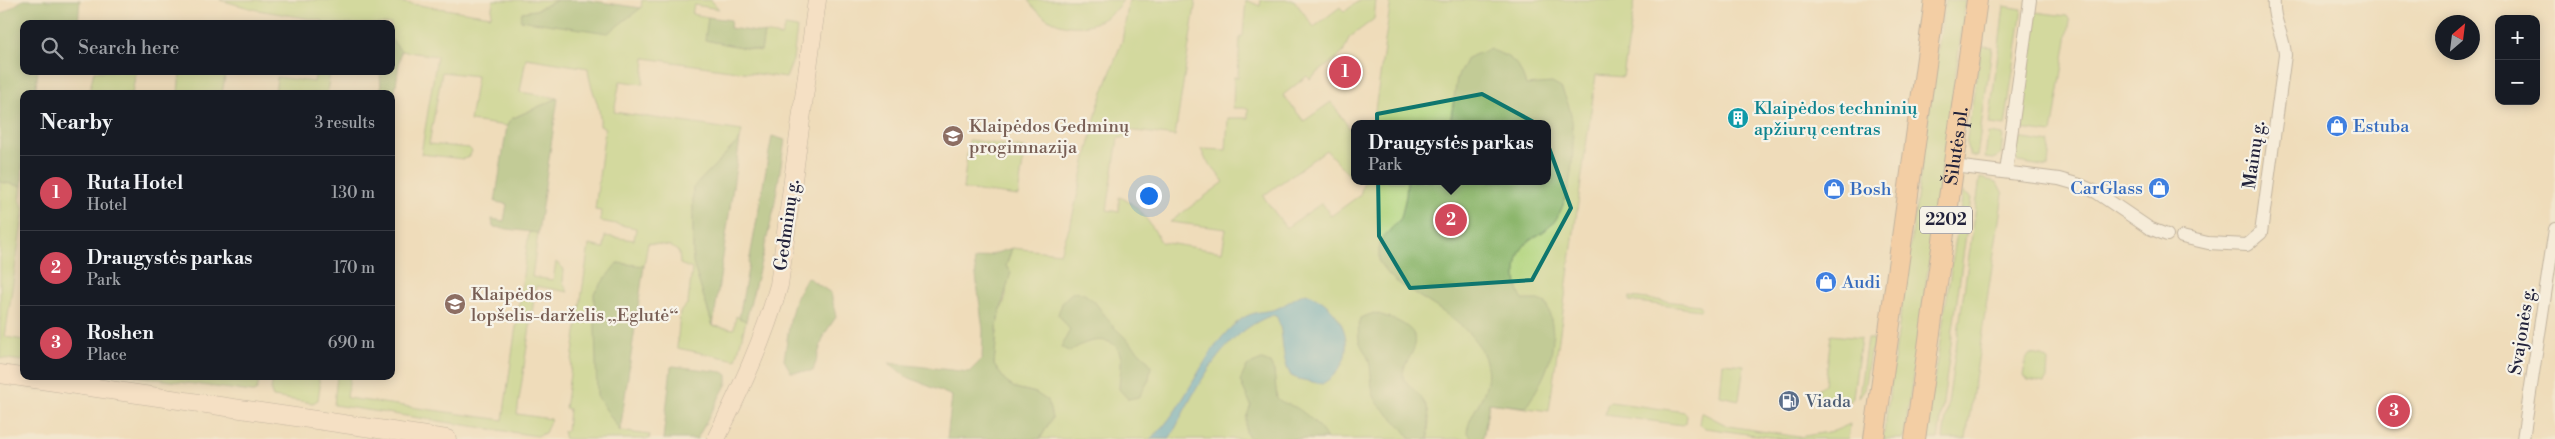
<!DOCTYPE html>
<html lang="en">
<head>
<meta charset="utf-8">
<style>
  :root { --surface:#171b24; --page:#242831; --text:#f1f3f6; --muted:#9ea1a6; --line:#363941; --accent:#d1495b }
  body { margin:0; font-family:"Libre Bodoni",serif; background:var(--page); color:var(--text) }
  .controls { position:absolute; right:15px; top:15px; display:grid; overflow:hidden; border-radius:10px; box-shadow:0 2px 12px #0003 }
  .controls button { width:45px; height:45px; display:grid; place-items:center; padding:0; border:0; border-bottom:1px solid var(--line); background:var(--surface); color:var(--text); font:25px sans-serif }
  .compass { position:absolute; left:2435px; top:15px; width:45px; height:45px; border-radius:50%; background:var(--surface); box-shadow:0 2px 12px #0003; rotate:28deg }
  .you { position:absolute; left:1148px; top:195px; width:18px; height:18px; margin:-12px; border:4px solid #fff; border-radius:50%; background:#1a73e8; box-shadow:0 0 0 8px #1a73e833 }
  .badge { display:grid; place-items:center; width:32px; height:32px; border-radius:50%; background:var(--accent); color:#fff; font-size:16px; font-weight:700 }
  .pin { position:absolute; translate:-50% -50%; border:2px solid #fff; box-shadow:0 1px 5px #0006 }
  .popup { position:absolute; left:1351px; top:120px; width:200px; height:65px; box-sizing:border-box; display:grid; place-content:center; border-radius:10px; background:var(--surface); filter:drop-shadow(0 1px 4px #0005); font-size:16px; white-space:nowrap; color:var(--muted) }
  .popup b { font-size:19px; color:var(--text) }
  .popup::after { content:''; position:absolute; left:50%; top:100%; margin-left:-10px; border:10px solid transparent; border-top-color:var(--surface) }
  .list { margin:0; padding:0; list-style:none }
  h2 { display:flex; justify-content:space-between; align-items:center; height:65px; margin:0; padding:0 20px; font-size:21px }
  h2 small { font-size:16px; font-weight:400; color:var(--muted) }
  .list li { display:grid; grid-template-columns:32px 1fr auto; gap:15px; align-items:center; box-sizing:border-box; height:75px; padding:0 20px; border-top:1px solid var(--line) }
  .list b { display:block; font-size:19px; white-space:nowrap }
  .list p { margin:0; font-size:16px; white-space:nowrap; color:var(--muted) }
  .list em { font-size:16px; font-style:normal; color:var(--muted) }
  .icon { flex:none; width:28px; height:28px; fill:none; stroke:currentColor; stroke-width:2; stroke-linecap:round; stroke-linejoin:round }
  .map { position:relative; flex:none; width:2555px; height:439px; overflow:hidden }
  .search { position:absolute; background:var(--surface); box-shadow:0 2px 12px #0003; left:20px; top:20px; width:375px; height:55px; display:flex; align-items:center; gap:12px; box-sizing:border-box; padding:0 18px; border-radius:10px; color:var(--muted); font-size:19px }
  .panel { position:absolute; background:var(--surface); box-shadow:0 2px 12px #0003; left:20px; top:90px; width:375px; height:290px; border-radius:10px }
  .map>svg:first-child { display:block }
</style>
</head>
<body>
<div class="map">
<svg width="2555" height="439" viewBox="0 0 2555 439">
  <rect width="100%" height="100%" fill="#f7f3e8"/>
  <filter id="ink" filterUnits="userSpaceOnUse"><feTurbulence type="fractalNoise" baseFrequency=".02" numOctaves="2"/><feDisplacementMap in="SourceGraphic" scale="10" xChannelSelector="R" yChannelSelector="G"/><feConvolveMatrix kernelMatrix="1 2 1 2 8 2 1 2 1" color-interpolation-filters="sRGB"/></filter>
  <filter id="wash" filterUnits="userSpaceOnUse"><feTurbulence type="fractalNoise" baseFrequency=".0096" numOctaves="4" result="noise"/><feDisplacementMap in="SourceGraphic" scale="20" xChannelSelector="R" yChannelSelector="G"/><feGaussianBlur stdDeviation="1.12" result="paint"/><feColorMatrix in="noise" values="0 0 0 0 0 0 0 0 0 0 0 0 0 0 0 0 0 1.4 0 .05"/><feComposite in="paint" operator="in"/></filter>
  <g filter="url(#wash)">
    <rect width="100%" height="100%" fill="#efdcba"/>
    <!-- green -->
    <path fill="#b1d47c" stroke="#6a7b5c" d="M220 0H385L491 16 493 0H557L536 10 522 12 641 8 642 0H711L719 9 694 5 692 14 708 17 706 40 761 51 764 33 781 36 785 26 797 28 793 60 786 78 645 58 643 84 620 81 614 112 742 131 740 139 693 188V263L713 326 734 329 736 316 746 321 736 360 677 348 680 312 688 303 692 269 680 264 679 252 670 246 648 243 644 266 617 263 620 431 650 435 649 439H565L563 431H567L569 409 565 408 589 245 604 248 605 236 634 240 636 228 600 221 601 211 595 210 605 128 600 126C602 105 589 89 588 68L526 58 520 92 558 98 511 119 507 126 470 121 477 76 442 72 429 144 469 148 472 151 469 157 463 159 421 154 437 56 401 51 391 39V24H322L323 21 257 10Z
      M1028 0H1123C1100 35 1051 35 1028 0Z
      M1129 0H1196L1175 136 1128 130 1127 138H1118L1107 210 1119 212V197C1136 202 1153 226 1161 242L1222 252 1226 229 1170 222 1224 182 1205 158 1201 149 1226 150 1228 118H1248V108H1233L1234 77H1238L1240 37 1243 36 1246 0 1260 6 1261 0H1294L1314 27 1340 7 1344 12 1360 0H1376L1374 19 1349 38 1343 53 1310 79 1307 76 1283 95 1304 121 1331 102 1355 136 1353 172 1350 176 1326 150 1263 196 1286 228 1322 203 1331 216 1360 195 1364 181H1547V124H1373L1391 0H1635L1623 77 1596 75 1549 411 1489 403 1483 439H1040L1052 418 1036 393 1015 388 1006 383 994 365 998 319 1006 296V267L1012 248 1060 253 1071 223 1098 106 1122 41Z
      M1945 0H1966L1904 439H1883Z
      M2004 6 2022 9 2005 126 1989 124Z
      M2035 12 2067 16 2070 21 2052 133 2019 129Z
      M1981 46 1992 47 1977 157 1970 155 1966 144Z
      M94 71H136L132 94H89Z
      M180 71 225 76 222 94H178Z
      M316 71H330L327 94H275L277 77 314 82Z
      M1988 133 2003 135 2001 154 1994 159 1985 158Z
      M2017 138 2050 143 2048 167 2018 162 2015 158Z
      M969 140 1025 148 1018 196 963 189Z
      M1980 178 1997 182 2003 194 1966 439H1943Z
      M0 182 22 186 20 200 24 209 5 337 24 340 23 361 0 358Z
      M1963 192 1971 198 1938 439H1925Z
      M529 232 538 233 532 277 553 280 556 262 564 269 563 282 568 292 536 286 517 414 551 419 545 433 537 436 334 405 337 376H350L347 398 503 420Z
      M1630 297 1700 305 1702 308 1700 310 1629 301Z
      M1831 335 1861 338 1853 397 1851 401 1817 397 1818 390 1825 384Z
      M1867 339H1873L1876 344 1870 352 1864 390 1859 397Z
      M2030 354 2043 356 2048 360 2047 378 2044 383 2028 380 2023 376 2026 359Z
      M1723 363 1744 365 1739 400 1720 396Z
      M135 376H260L257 390 253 392Z
      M273 376H318L320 386 318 400 313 403 273 397 271 392Z
      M1610 402 1685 412 1687 415 1686 423 1683 425 1605 415 1607 405Z
      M1701 412 1728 426 1799 437 1834 431 1850 424 1848 439H1784L1705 428 1699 424Z"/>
    <!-- forest -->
    <path fill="#8cb66c" stroke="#576c54" d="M23 0H80L78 24H24V71H38L35 94H24L22 186 0 182V15Z
      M557 0H587L641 8 608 33 520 20 522 12 536 10Z
      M708 17 731 20 730 28 764 33 761 51 705 40Z
      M391 39 401 51 391 118V94H381L380 71H391Z
      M1489 49C1513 58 1518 61 1526 85L1552 83 1561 88C1566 98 1571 110 1572 121 1575 150 1572 198 1554 222 1544 234 1530 238 1524 246 1513 259 1514 288 1523 300H1538L1546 303C1562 344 1548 373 1526 407L1489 403 1483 439H1472L1467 431C1470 413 1484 400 1487 382 1495 333 1427 304 1397 282 1390 277 1384 269 1379 262V242L1401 218 1406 196 1407 181H1547V124H1450L1457 78 1467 58Z
      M558 98 538 233 493 227 492 219 504 221 507 204 495 202 507 126 511 119Z
      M772 136 785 140 773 214 746 321 739 318Z
      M740 139 713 326 693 263V188Z
      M1012 248 1006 266 1011 272 998 319 994 365 1007 383 1015 388 1036 393 1048 401 1052 418 1040 439H947L952 396 905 376 889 363 969 372 982 359 983 330 974 260Z
      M617 263 644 266 620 431 597 396 594 293Z
      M807 277 831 293 836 317 824 335 813 371 791 372 784 360 790 320 795 299Z
      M1073 292 1083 293 1094 301 1114 327 1146 358 1151 366 1149 380 1139 397 1128 399 1119 389C1119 377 1123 366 1120 354 1113 332 1082 341 1070 352L1061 347 1070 330 1058 314 1063 301Z
      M1374 313C1389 317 1423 327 1414 348 1410 359 1402 366 1403 378 1414 392 1429 400 1429 419 1429 426 1427 431 1429 439H1410C1402 424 1387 415 1377 402 1369 389 1373 375 1369 361 1367 353 1361 348 1359 340 1358 332 1358 326 1360 318Z
      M1262 360 1270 363 1274 371 1277 398C1282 403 1287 404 1295 407 1306 413 1322 428 1327 439H1251L1246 433V418L1251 405 1240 381 1247 366Z
      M673 366 723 372 727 375V383L697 439H663L671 367Z"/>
    <!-- water -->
    <path fill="#4ea8cb" stroke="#386583" d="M1306 293C1347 307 1364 360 1322 384L1298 379 1291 376C1280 358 1285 336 1277 317L1273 315C1234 328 1208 367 1189 402 1182 414 1177 427 1169 439H1150C1187 410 1204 343 1243 318 1253 312 1261 312 1272 310 1283 308 1293 297 1306 293Z"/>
  </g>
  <g filter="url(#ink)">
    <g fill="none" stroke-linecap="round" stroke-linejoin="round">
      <!-- street casing -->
      <g stroke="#887f7a" stroke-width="14">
        <path id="street" d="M1954 166 2059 179 2080 185 2096 192 2149 228 2167 235
          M2006 172 2030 0
          M2182 237 2208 243 2247 245 2261 233 2285 55C2284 34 2272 21 2274 0
          M2523 439 2555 229"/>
      </g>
      <!-- secondary casing -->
      <g stroke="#887f7a" stroke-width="19">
        <path id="secondary" d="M0 374 447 439
          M716 439C741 388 764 340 779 285L817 0"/>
      </g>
      <!-- primary casing -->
      <g stroke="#887f7a" stroke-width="22">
        <g id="primary">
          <path d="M1874 439 1935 0"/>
          <path id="s1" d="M1915 439 1977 0"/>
        </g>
      </g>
      <!-- street -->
      <use href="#street" stroke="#fff" stroke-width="12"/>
      <!-- secondary -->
      <use href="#secondary" stroke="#fde4d0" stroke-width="18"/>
      <!-- primary -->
      <use href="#primary" stroke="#f9bc8a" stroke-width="20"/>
    </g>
  </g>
  <!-- marked area -->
  <path d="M0 0H2555V439H0ZM1482 94 1541 126 1571 208 1532 280 1410 288 1379 236 1377 114Z" fill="#efdcba" fill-opacity=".55" fill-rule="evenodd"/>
  <path fill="none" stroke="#0f766e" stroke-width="4" stroke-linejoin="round" d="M1482 94 1541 126 1571 208 1532 280 1410 288 1379 236 1377 114Z"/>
  <!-- icons -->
  <defs>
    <g id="building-disc" transform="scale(1.125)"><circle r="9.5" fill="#0f9aa8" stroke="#f7f3e8"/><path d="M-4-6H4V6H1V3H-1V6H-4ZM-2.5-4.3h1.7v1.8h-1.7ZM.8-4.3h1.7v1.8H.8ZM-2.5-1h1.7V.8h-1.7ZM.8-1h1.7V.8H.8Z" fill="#fff"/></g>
    <g id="shop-disc" transform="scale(1.125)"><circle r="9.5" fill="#3f7fe0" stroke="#f7f3e8"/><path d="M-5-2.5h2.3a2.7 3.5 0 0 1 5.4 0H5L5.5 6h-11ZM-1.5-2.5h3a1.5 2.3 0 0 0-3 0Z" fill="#fff"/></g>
    <g id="school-disc" transform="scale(1.125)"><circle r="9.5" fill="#8d6e63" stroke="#f7f3e8"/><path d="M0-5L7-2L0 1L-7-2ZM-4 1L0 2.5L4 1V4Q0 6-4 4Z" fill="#fff"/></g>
    <g id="fuel-disc" transform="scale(1.125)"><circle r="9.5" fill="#5c6f8a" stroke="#f7f3e8"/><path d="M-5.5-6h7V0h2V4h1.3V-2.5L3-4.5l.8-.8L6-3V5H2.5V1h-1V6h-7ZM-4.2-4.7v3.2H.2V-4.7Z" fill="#fff"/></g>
  </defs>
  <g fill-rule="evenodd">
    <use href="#building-disc" x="1738" y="118"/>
    <use href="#shop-disc" x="2337" y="126"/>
    <use href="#school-disc" x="953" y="136"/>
    <use href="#shop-disc" x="2159" y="188"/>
    <use href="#shop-disc" x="1834" y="189"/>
    <use href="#shop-disc" x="1826" y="282"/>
    <use href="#school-disc" x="455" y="304"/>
    <use href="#fuel-disc" x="1789" y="401"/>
  </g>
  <g text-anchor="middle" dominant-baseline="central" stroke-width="4.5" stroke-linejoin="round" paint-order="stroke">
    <!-- shield labels -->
    <rect fill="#f7f3e8" stroke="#62616f" stroke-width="1" x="1920" y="206.5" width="52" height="27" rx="4"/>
    <g font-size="16" font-weight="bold" fill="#22223b">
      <text x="1946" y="220">2202</text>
    </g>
    <!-- culture labels -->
    <g font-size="18" fill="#0d838f" stroke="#f7f3e8" text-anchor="start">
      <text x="1754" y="108">Klaipėdos techninių<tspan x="1754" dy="21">apžiurų centras</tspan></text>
    </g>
    <!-- education labels -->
    <g font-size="18" fill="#785e54" stroke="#f7f3e8" text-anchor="start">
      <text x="969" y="126">Klaipėdos Gedminų<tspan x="969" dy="21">progimnazija</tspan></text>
      <text x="471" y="294">Klaipėdos<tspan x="471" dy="21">lopšelis-darželis „Eglutė“</tspan></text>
    </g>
    <!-- shop labels -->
    <g font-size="18" fill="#366cbe" stroke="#f7f3e8" text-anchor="start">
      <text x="2353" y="126">Estuba</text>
      <text x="2143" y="188" text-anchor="end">CarGlass</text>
      <text x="1850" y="189">Bosh</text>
      <text x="1842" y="282">Audi</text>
    </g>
    <!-- street labels -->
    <g font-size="18" fill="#22223b" stroke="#f7f3e8">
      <text stroke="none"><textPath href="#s1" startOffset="296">Šilutės pl.</textPath></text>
      <text transform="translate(2254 155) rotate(-82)">Mainų g.</text>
      <text transform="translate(787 225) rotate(-82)">Gedminų g.</text>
      <text transform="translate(2522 331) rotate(-81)">Svajonės g.</text>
    </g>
    <!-- service labels -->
    <g font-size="18" fill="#4e5e75" stroke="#f7f3e8" text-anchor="start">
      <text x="1805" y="401">Viada</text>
    </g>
  </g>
</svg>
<div class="controls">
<button>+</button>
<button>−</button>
</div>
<svg class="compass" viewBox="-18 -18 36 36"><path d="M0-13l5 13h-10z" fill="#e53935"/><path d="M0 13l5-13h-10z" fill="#9ea1a6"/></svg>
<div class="you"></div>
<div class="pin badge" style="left:1345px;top:72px">1</div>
<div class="pin badge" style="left:1451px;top:220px">2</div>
<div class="popup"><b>Draugystės parkas</b>Park</div>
<div class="pin badge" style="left:2394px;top:411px">3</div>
<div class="search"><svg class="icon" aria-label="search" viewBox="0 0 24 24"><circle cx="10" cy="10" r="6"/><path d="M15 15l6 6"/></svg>Search here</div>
<section class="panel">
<h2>Nearby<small>3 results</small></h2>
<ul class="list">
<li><span class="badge">1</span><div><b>Ruta Hotel</b><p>Hotel</p></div><em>130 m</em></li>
<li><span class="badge">2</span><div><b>Draugystės parkas</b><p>Park</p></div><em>170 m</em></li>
<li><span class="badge">3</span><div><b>Roshen</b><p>Place</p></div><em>690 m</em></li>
</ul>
</section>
</div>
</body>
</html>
